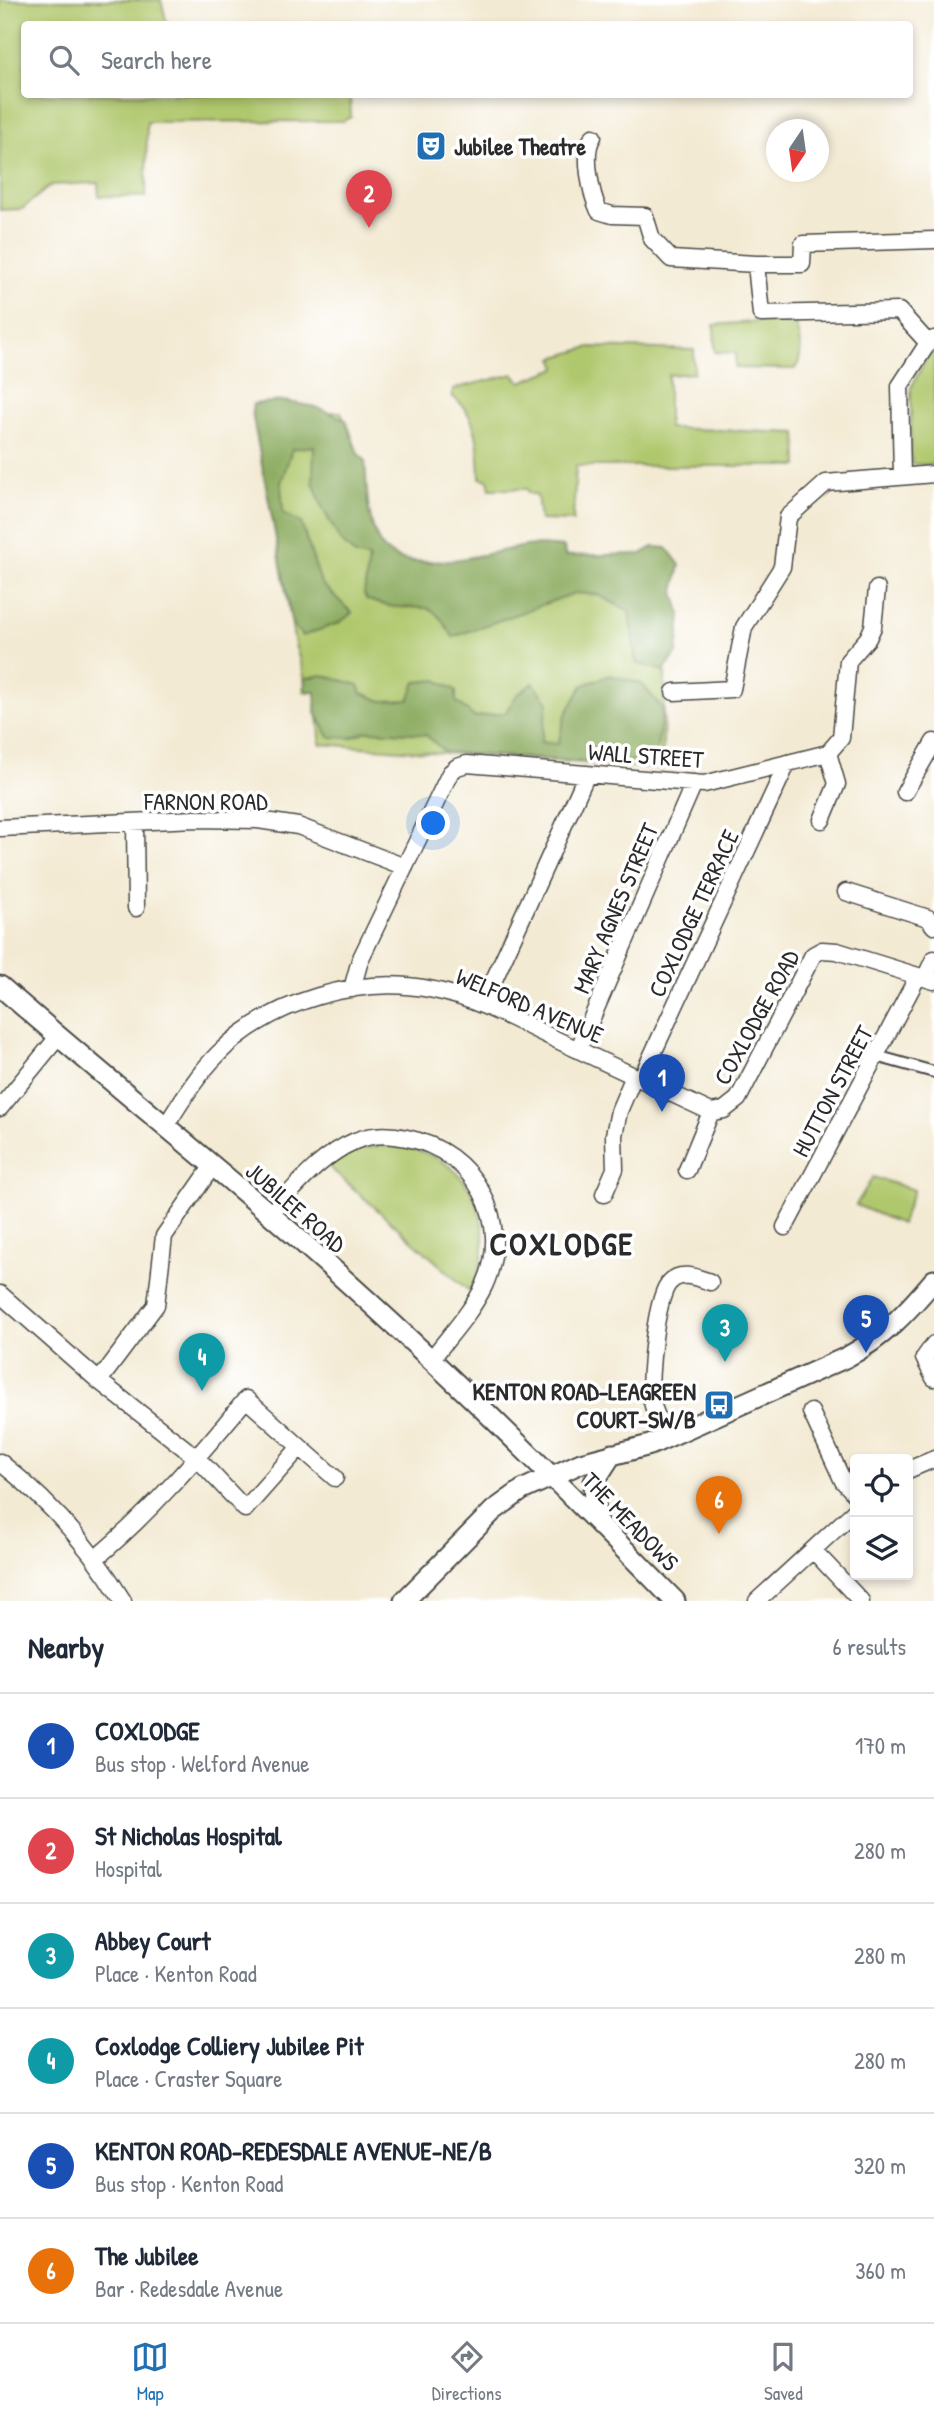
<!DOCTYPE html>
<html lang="en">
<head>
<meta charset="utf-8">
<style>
  :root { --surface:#fff; --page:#f6f6f7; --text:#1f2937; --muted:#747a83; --line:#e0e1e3; --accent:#1f6fb2 }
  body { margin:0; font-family:"Patrick Hand",sans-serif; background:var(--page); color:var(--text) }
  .controls { position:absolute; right:21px; bottom:21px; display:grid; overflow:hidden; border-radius:7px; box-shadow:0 4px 10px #0003 }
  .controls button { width:63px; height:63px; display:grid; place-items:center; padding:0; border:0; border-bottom:2px solid var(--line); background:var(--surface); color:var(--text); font:35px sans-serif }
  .compass { position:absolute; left:766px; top:119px; width:63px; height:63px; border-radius:50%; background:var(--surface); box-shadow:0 4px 10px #0003; rotate:193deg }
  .you { position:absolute; left:434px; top:824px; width:24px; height:24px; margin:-18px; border:5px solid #fff; border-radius:50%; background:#1a73e8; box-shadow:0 0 0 10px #1a73e833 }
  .badge { display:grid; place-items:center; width:46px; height:46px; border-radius:50%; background:var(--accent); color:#fff; font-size:23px; font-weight:700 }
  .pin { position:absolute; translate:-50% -58px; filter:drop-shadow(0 2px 4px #0008) }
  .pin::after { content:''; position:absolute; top:37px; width:24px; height:21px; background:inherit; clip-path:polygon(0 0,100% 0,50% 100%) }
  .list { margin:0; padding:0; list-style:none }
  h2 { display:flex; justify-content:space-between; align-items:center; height:91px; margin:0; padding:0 28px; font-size:30px }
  h2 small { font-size:23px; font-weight:400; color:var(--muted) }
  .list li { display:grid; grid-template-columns:46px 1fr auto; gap:21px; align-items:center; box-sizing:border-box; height:105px; padding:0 28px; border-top:2px solid var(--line) }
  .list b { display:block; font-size:26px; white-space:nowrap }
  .list p { margin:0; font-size:23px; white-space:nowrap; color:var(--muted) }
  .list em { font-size:23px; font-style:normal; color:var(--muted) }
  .icon { flex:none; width:38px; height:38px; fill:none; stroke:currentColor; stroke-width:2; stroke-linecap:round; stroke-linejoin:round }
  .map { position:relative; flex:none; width:934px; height:1601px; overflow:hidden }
  .search { position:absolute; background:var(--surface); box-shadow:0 4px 10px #0003; left:21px; right:21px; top:21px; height:77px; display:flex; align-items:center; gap:18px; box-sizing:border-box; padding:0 24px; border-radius:7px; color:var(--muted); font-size:26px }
  .sheet { height:721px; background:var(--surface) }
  nav { display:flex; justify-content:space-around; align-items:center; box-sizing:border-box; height:98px; border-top:2px solid var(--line); background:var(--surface); font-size:19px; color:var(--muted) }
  nav a { display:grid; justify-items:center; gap:4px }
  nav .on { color:var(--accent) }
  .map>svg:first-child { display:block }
</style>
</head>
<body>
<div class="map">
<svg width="934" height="1601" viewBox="0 0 934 1601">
  <rect width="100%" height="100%" fill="#fff"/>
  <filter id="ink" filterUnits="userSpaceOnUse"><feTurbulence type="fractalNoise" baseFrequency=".0143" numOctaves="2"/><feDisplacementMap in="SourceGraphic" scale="14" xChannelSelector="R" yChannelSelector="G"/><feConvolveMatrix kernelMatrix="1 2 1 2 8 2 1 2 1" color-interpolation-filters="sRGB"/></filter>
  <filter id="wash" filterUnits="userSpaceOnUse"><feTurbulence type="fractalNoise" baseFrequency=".00686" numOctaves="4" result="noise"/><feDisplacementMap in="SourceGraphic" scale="28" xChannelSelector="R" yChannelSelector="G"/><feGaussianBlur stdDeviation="1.57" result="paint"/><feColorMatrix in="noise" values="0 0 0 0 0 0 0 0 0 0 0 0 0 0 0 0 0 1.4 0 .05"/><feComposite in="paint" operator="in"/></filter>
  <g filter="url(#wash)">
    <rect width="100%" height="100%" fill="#f3ead3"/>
    <!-- green -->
    <path fill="#b0c86d" stroke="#6e7a4c" stroke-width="2" d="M0 0H161L167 24H24V94L441 95 350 96 351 117 343 121 147 122 146 197 99 196 98 183 51 185 22 209 0 210Z
      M765 321 795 324C800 338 804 357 795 369L735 368 736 353 715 352 714 325Z
      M590 347 694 350V373L668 375V428L797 433 798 466H576L573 521 540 520 537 495 528 493 527 489H490L488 480 480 478C479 448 479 416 452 396L453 389 513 374 521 382 557 368 553 358Z
      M934 350V465L911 464V388L929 353Z
      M252 412H341L354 445 376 546 396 562 669 555 662 769 320 744C321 725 315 711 316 692L304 691C307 673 297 657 294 639 282 563 267 488 252 412Z
      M388 1145C409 1148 428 1151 445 1163 485 1189 495 1253 469 1291L326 1164 357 1149Z
      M873 1177 914 1190 901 1224 856 1205Z"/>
    <!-- forest -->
    <path fill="#8cac60" stroke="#5c6c46" stroke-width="2" d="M283 401 316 407 346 420 358 454 365 460C367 487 366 515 378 540 397 583 493 551 526 546 539 544 551 546 564 547L565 556 641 554 653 547 667 548 680 565 674 592 681 616 677 653 664 671 636 663 629 611 598 595 575 593 453 637C431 601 432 609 395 607 386 606 376 602 367 600L364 594 369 558 355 555 340 540 323 509 313 482 314 446 292 449 281 483 283 513 301 523 321 583 352 613 339 623 302 636 292 623 252 412 253 404Z
      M322 675 359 685 362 693 382 701 409 700 416 682 437 680 456 690V701L474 717 505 713 517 695 533 683 548 702 541 742 558 744 565 716 583 685 610 675 642 684 663 709 656 755 645 761 584 762 445 752 426 735 411 733 367 731 351 738 329 737 315 711 316 692 304 691 306 678Z"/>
  </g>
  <g filter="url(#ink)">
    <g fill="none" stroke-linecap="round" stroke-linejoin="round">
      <!-- pedestrian casing -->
      <g stroke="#494844" stroke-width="14">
        <path id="pedestrian" d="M876 1056 934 1072"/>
      </g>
      <!-- minor casing -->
      <g stroke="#494844" stroke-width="19">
        <path id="minor" d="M593 137C582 152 591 194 599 211L612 215 645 216 652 239 671 259 756 264
          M928 343 899 311 761 314 756 264H802L803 244 934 240
          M902 476 900 386 928 343 934 339
          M674 692 732 689 744 627 782 567 788 517 826 483 934 474
          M905 792 934 742
          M822 820 837 784 828 753
          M135 823 136 908
          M0 828 195 819 258 820 298 826 405 867
          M846 892 928 918 934 926
          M925 978 934 959
          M352 989 360 960 450 773 457 767 467 764 704 784 828 753 841 738 848 661 868 638 873 627 877 589
          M483 1004 587 774
          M578 1050 694 783
          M641 1079 786 766
          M0 1108 58 1037
          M165 1127C181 1102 197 1075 218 1054 270 1001 361 974 434 990 478 999 517 1021 557 1040 608 1064 659 1088 711 1112
          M687 1170 711 1112 724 1110 738 1099 813 955 822 950 837 951 934 981
          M604 1194 615 1169 614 1135 619 1111 634 1076
          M270 1214C296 1187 320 1156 355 1141 371 1134 390 1134 407 1138 474 1151 514 1221 484 1286 471 1313 449 1336 431 1360
          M785 1227 918 976
          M0 1294 99 1381 197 1458 245 1509 300 1447 246 1399C199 1456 152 1511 95 1559
          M934 1344 924 1358 934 1378
          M99 1381 156 1305 164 1236 212 1167
          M811 1412 843 1481 855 1494
          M667 1438C660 1425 654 1412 651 1398 648 1378 656 1294 670 1282 681 1270 698 1278 710 1282
          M300 1447 335 1478
          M0 1462C49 1501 91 1548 123 1601
          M908 1470 934 1459
          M813 1550 861 1601
          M757 1601 855 1511"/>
      </g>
      <!-- tertiary casing -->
      <g stroke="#494844" stroke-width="23">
        <path id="tertiary" d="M0 986C89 1064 181 1138 271 1215 412 1336 545 1468 675 1601
          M596 1520 594 1482 612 1454
          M404 1601 493 1511 522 1490 581 1463 650 1445 847 1357C884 1337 907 1312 934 1280"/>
      </g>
      <!-- pedestrian -->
      <use href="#pedestrian" stroke="#fff" stroke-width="10"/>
      <!-- minor -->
      <use href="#minor" stroke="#fff" stroke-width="16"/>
      <!-- tertiary -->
      <use href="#tertiary" stroke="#fff" stroke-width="19"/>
    </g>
  </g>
  <!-- icons -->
  <defs>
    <g id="theatre-square" transform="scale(1.575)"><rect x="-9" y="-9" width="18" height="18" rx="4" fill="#1f6fb2" stroke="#fff"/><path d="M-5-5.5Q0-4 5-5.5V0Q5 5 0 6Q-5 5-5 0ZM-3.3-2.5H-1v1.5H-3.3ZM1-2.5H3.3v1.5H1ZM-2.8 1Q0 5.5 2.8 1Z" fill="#fff"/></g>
    <g id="bus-square" transform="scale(1.575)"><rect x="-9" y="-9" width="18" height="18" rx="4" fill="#1f6fb2" stroke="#fff"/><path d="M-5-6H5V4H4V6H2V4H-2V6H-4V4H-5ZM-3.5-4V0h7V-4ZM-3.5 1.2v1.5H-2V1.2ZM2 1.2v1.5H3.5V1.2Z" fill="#fff"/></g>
  </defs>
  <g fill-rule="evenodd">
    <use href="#theatre-square" x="431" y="146"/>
    <use href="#bus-square" x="719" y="1405"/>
  </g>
  <g text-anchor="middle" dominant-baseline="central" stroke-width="7" stroke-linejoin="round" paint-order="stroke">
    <!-- poi labels -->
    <g font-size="24" font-weight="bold" fill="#2b2b2b" stroke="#fff" text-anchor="start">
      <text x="454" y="146">Jubilee Theatre</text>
      <text x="696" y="1391" text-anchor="end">KENTON ROAD-LEAGREEN<tspan x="696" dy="28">COURT-SW/B</tspan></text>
    </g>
    <!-- street labels -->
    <g font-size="24" fill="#2b2b2b" stroke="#fff">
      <text transform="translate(646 755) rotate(4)">WALL STREET</text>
      <text x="206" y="801">FARNON ROAD</text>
      <text transform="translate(615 908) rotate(-67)">MARY AGNES STREET</text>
      <text transform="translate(693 913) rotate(-65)">COXLODGE TERRACE</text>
      <text transform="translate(530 1005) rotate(23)">WELFORD AVENUE</text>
      <text transform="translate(756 1017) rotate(-61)">COXLODGE ROAD</text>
      <text transform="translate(832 1091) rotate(-62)">HUTTON STREET</text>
      <text transform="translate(296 1207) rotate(41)">JUBILEE ROAD</text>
      <text transform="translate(631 1521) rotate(46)">THE MEADOWS</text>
    </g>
    <!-- district labels -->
    <g font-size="32" font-weight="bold" letter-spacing="2" fill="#2b2b2b" stroke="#fff">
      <text x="562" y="1243">COXLODGE</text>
    </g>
  </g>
</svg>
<div class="controls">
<button><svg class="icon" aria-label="locate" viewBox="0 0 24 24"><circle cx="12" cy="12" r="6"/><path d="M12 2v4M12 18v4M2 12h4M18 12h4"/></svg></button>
<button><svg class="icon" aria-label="layers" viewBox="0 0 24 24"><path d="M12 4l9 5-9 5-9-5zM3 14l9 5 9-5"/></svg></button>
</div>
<svg class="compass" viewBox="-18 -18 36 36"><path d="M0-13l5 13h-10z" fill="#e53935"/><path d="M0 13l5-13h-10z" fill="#747a83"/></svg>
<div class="you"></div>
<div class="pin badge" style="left:662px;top:1112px;background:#1a4fb4">1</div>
<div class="pin badge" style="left:369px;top:228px;background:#e0444e">2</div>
<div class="pin badge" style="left:725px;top:1362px;background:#0f9aa8">3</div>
<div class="pin badge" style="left:202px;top:1391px;background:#0f9aa8">4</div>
<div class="pin badge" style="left:866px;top:1353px;background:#1a4fb4">5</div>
<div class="pin badge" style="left:719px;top:1534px;background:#e8710a">6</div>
<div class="search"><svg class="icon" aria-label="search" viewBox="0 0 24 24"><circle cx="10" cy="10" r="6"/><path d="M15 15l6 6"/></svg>Search here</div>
</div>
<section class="sheet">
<h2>Nearby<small>6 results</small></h2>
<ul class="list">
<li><span class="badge" style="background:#1a4fb4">1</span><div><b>COXLODGE</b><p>Bus stop · Welford Avenue</p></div><em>170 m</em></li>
<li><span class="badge" style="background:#e0444e">2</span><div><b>St Nicholas Hospital</b><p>Hospital</p></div><em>280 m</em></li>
<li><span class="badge" style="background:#0f9aa8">3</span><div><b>Abbey Court</b><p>Place · Kenton Road</p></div><em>280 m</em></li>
<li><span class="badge" style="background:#0f9aa8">4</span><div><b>Coxlodge Colliery Jubilee Pit</b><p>Place · Craster Square</p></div><em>280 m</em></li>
<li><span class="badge" style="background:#1a4fb4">5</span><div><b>KENTON ROAD-REDESDALE AVENUE-NE/B</b><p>Bus stop · Kenton Road</p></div><em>320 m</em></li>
<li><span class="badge" style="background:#e8710a">6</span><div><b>The Jubilee</b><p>Bar · Redesdale Avenue</p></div><em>360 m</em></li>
</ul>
</section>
<nav>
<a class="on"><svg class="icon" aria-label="map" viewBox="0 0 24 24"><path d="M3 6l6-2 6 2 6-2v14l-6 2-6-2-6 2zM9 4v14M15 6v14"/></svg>Map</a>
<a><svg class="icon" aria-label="directions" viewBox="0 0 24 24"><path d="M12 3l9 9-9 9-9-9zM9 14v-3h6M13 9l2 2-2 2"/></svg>Directions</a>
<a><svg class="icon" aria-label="saved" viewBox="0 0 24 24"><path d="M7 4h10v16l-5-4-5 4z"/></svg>Saved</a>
</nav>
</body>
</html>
